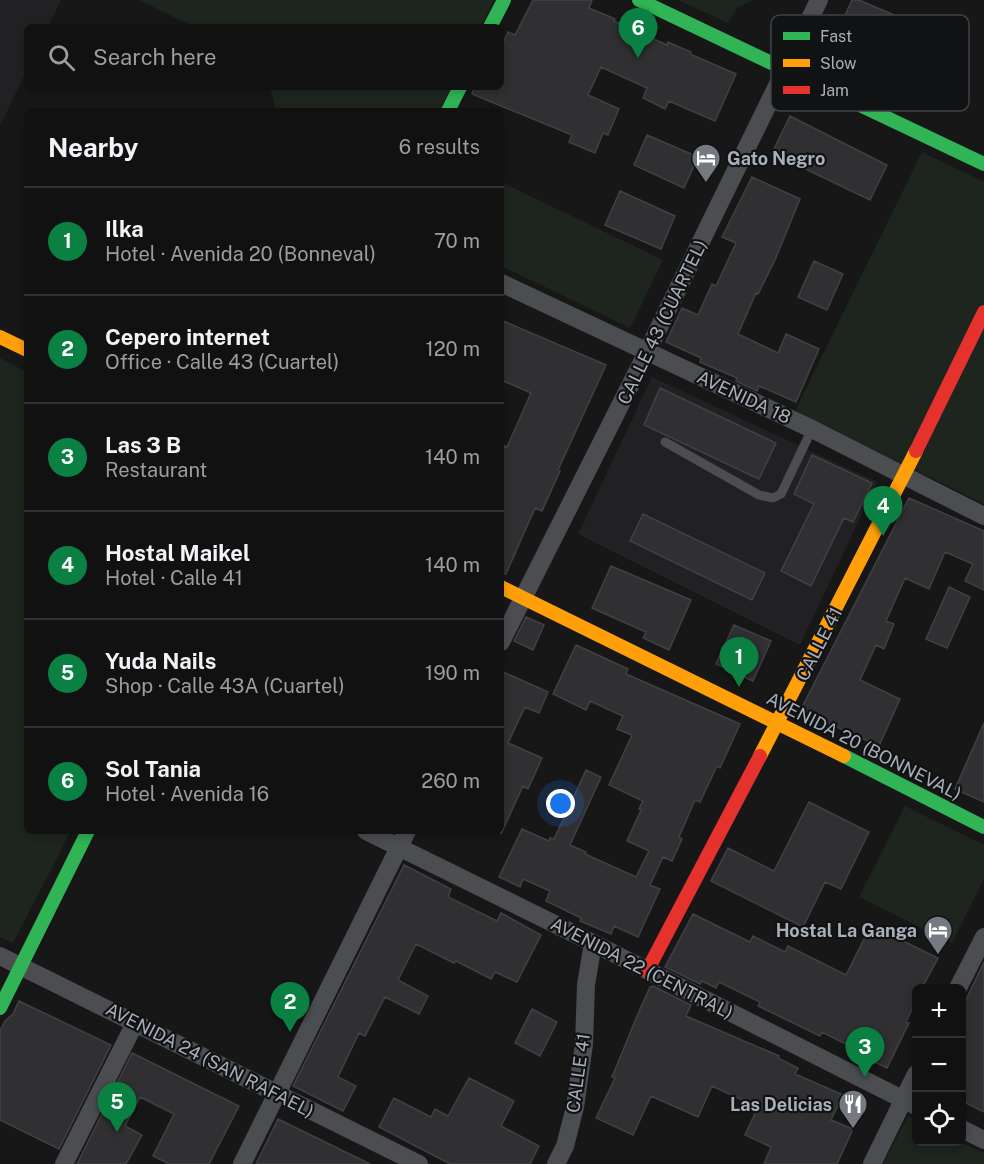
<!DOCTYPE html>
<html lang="en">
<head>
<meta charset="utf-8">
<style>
  :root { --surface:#111112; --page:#1a1a1b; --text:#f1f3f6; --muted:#9c9d9f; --line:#303132; --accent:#0b8043 }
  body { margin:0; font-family:"Public Sans",sans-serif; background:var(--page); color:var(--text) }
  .controls { position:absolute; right:18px; bottom:18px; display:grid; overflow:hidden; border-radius:9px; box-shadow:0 3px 9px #0003 }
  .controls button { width:54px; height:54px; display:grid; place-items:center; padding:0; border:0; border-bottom:2px solid var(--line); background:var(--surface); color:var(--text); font:30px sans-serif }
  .you { position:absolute; left:561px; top:804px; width:21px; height:21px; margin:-15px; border:4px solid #fff; border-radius:50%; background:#1a73e8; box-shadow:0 0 0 9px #1a73e833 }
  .badge { display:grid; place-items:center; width:39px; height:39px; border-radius:50%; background:var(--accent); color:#fff; font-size:20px; font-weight:700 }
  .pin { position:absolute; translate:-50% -50px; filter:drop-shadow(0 2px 3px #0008) }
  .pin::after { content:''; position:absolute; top:32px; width:21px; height:18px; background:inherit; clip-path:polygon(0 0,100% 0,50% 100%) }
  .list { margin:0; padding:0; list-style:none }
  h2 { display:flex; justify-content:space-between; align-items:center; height:78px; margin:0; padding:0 24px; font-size:26px }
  h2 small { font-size:20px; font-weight:400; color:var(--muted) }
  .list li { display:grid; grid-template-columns:39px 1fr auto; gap:18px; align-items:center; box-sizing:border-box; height:108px; padding:0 24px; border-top:2px solid var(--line) }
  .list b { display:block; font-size:22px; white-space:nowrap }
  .list p { margin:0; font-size:20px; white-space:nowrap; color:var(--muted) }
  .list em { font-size:20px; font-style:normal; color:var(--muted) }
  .icon { flex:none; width:33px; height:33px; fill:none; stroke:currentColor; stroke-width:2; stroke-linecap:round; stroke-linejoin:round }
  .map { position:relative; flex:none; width:984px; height:1164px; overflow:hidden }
  .search { position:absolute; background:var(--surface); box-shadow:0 3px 9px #0003; left:24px; top:24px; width:480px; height:66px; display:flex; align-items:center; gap:15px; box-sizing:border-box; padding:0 21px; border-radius:9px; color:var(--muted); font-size:22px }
  .panel { position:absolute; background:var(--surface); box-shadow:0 3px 9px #0003; left:24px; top:108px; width:480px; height:726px; border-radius:9px }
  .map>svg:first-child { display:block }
</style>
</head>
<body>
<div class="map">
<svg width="984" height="1164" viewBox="0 0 984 1164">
  <rect width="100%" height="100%" fill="#171718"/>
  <!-- built -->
  <path fill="#212124" d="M0 0H61L48 27H27V70L0 126Z
    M652 377 877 482 800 645 578 534Z"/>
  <!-- green -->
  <path fill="#1d251e" d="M139 0H494L481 27H195Z
    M678 0H753L737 8 728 23Z
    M270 87H452L440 111H276Z
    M922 152 984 182V504L795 411Z
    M501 182 663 260 630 328 501 266Z
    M0 358 27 372V831H71L13 943 0 937Z
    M905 806 984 845V879L952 943 859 897Z
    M908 1116 916 1120V1142H960L984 1153V1164H883Z"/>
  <!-- building -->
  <path fill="#303032" stroke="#404144" stroke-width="1.5" d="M533 0H592L589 8 615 19 614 21 667 45 668 42 691 52 690 54 736 74 715 121 669 101 665 109 643 98 647 88 601 67 588 95 619 109 608 135 603 133 595 153 569 142 572 135 472 94 474 87H501V48L508 32 515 35Z
    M852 0H859L901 18 880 65 832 44Z
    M790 116 887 165 870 200 772 153Z
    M647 135 698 157 684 188 634 165Z
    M752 177 800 199 775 260 758 294 756 293 738 334 778 353 786 334 819 349 796 402 759 386 757 391 736 381 737 378 700 362 701 358 666 342 682 308 698 315 712 284 716 286 736 243 722 237Z
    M620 191 675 216 661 249 605 225Z
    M814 261 843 274 827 310 798 297Z
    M501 320 606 365 558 470 560 471 542 511 535 508 506 574 501 573V455L505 446 507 447 531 393 501 380Z
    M660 388 776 443 759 479 644 425Z
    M812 455 872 483 853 522 844 518 811 586 781 571 814 504 794 494Z
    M909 498 984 531V590L965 581 973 564 945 552 929 589 905 578 886 621 894 624 884 649 876 645 860 680 900 699 879 746 819 719 818 721 799 713Z
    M643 514 765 573 752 600 630 541Z
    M611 566 691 600 669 650 643 638 646 632 592 608Z
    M949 587 970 597 947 648 926 639Z
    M526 617 544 625 533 650 514 641Z
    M734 625 771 641 753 681 716 664Z
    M576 645 628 669 626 674 740 724 720 768 717 766 700 802 695 800 679 837 682 839 672 861 663 857 650 885 660 889 638 937 614 926 611 934 580 921 581 918 546 901 550 891 523 879 520 887 499 877 522 829 549 841 550 838 554 839 586 770 601 777 570 845 586 852 585 854 636 877 649 851 627 841 641 810 639 809 643 801 609 785 632 735 617 729 623 716 590 701 586 710 553 694Z
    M501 671 548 692 539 713 525 707 508 743 542 758 528 789 523 786 501 834Z
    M984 723V802L955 789Z
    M809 802 869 832 841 889 825 882 803 927 711 881 728 848 774 871Z
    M404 865 451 889 448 897 497 921 501 913 541 935 517 982 495 972 491 979 456 961 454 963 416 944 398 980 428 996 419 1014 385 997 365 1036 359 1033 338 1077 356 1086 343 1111 293 1086Z
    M693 914 750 942 753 936 785 952 788 946 846 975 871 925 938 958 922 988H916V1000L906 1022 909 1023 887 1068 863 1056 864 1053 822 1032 820 1036 758 1006 760 1002 719 982 716 988 702 981 700 984 665 967Z
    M984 962V1112L962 1101V1008Z
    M653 986 691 1005 686 1016 779 1056 778 1058 798 1068 795 1074 843 1095 831 1120 853 1129 837 1164H764L771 1147 745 1135 758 1107 712 1086 698 1117 651 1096 633 1135 596 1118 615 1078 612 1077 640 1009 650 987Z
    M19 1001 111 1045 59 1149 0 1120V1031L5 1021 13 1014Z
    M532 1009 557 1022 540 1056 515 1043Z
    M132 1053 239 1106 209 1164H169L153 1156 174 1114 140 1097 125 1126 142 1135 126 1164H77Z
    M469 1078 514 1101 501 1126 539 1146 530 1164H450L379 1127 394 1098 431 1117 435 1109 448 1116Z
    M278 1119 370 1164H256Z"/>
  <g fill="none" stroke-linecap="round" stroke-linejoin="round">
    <!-- lane -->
    <path stroke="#4b4d51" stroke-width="9" d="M665 442 759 495 773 498 781 494 812 429"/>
    <!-- street -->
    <path stroke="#4b4d51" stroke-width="18" d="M501 283 812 429 984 516
      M501 642 647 352 819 0
      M366 831 593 943 916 1106
      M0 956 419 1164
      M958 988 984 937
      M962 1129 984 1140
      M64 1164 135 1023
      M242 1164 407 831
      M556 1164 565 1146 575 1107 584 1044 586 985 593 943
      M872 1164 916 1074"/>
    <!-- fast -->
    <path stroke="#30b455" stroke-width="14" d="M639 0 984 164
      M490 27 504 0
      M448 111 460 87
      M844 756 984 827
      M0 1008 88 831"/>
    <!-- slow -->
    <path stroke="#ff9f0a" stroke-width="14" d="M0 337 27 350
      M501 587 844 756
      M760 756 916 451"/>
    <!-- jam -->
    <path stroke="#e5322d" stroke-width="14" d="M916 451 984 312
      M647 971 760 756"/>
  </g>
  <!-- icons -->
  <defs>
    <g id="hotel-pin" transform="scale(1.5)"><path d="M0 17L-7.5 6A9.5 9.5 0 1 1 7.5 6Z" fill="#757a81" stroke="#111214"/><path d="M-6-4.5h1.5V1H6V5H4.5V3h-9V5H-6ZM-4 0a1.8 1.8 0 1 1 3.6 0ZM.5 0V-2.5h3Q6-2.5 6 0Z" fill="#fff"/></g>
    <g id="restaurant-pin" transform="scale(1.5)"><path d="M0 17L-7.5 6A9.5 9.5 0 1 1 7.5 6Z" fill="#757a81" stroke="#111214"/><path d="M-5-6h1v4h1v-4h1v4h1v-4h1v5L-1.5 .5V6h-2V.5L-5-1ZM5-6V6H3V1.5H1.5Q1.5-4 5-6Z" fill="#fff"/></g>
  </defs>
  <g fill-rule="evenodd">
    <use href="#hotel-pin" x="706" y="158"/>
    <use href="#hotel-pin" x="938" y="930"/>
    <use href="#restaurant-pin" x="853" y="1104"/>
  </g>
  <g text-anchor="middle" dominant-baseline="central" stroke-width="4.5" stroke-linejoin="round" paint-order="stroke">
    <!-- poi labels -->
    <g font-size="18" font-weight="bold" fill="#a8afb9" stroke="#111214" text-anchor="end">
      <text x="727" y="158" text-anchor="start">Gato Negro</text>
      <text x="917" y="930">Hostal La Ganga</text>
      <text x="832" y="1104">Las Delicias</text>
    </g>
    <!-- street labels -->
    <g font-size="18" fill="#a8afb9" stroke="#111214">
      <text transform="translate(662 322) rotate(-64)">CALLE 43 (CUARTEL)</text>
      <text transform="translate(744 397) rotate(25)">AVENIDA 18</text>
      <text transform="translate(819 644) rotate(-63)">CALLE 41</text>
      <text transform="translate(864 746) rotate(27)">AVENIDA 20 (BONNEVAL)</text>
      <text transform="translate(642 968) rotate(27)">AVENIDA 22 (CENTRAL)</text>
      <text transform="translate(210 1060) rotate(27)">AVENIDA 24 (SAN RAFAEL)</text>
      <text transform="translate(578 1073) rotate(-82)">CALLE 41</text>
    </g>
  </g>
  <!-- legend -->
  <rect x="771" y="15" width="198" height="96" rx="9" fill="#111214" stroke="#3e4146" stroke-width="1.5"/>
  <rect x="783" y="32" width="27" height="8" fill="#30b455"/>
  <rect x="783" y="59" width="27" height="8" fill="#ff9f0a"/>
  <rect x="783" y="86" width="27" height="8" fill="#e5322d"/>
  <g font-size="16" fill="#a8afb9">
    <text x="820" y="42">Fast</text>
    <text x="820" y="69">Slow</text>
    <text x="820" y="96">Jam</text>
  </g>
</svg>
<div class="controls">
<button>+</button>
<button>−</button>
<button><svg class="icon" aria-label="locate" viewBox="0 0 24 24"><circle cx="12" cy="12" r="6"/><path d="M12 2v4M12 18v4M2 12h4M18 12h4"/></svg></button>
</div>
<div class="you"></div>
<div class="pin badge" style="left:739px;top:687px">1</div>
<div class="pin badge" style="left:290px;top:1032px">2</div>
<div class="pin badge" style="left:865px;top:1077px">3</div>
<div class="pin badge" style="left:883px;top:536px">4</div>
<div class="pin badge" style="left:117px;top:1132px">5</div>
<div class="pin badge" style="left:638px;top:58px">6</div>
<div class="search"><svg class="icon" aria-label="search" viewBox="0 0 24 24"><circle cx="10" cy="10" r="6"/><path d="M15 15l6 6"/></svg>Search here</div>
<section class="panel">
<h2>Nearby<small>6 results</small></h2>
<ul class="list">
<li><span class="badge">1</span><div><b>Ilka</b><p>Hotel · Avenida 20 (Bonneval)</p></div><em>70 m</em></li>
<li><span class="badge">2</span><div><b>Cepero internet</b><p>Office · Calle 43 (Cuartel)</p></div><em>120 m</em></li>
<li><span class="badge">3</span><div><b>Las 3 B</b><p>Restaurant</p></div><em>140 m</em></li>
<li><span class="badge">4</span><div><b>Hostal Maikel</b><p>Hotel · Calle 41</p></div><em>140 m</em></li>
<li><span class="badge">5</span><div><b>Yuda Nails</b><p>Shop · Calle 43A (Cuartel)</p></div><em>190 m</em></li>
<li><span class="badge">6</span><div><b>Sol Tania</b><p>Hotel · Avenida 16</p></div><em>260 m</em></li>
</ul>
</section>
</div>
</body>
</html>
